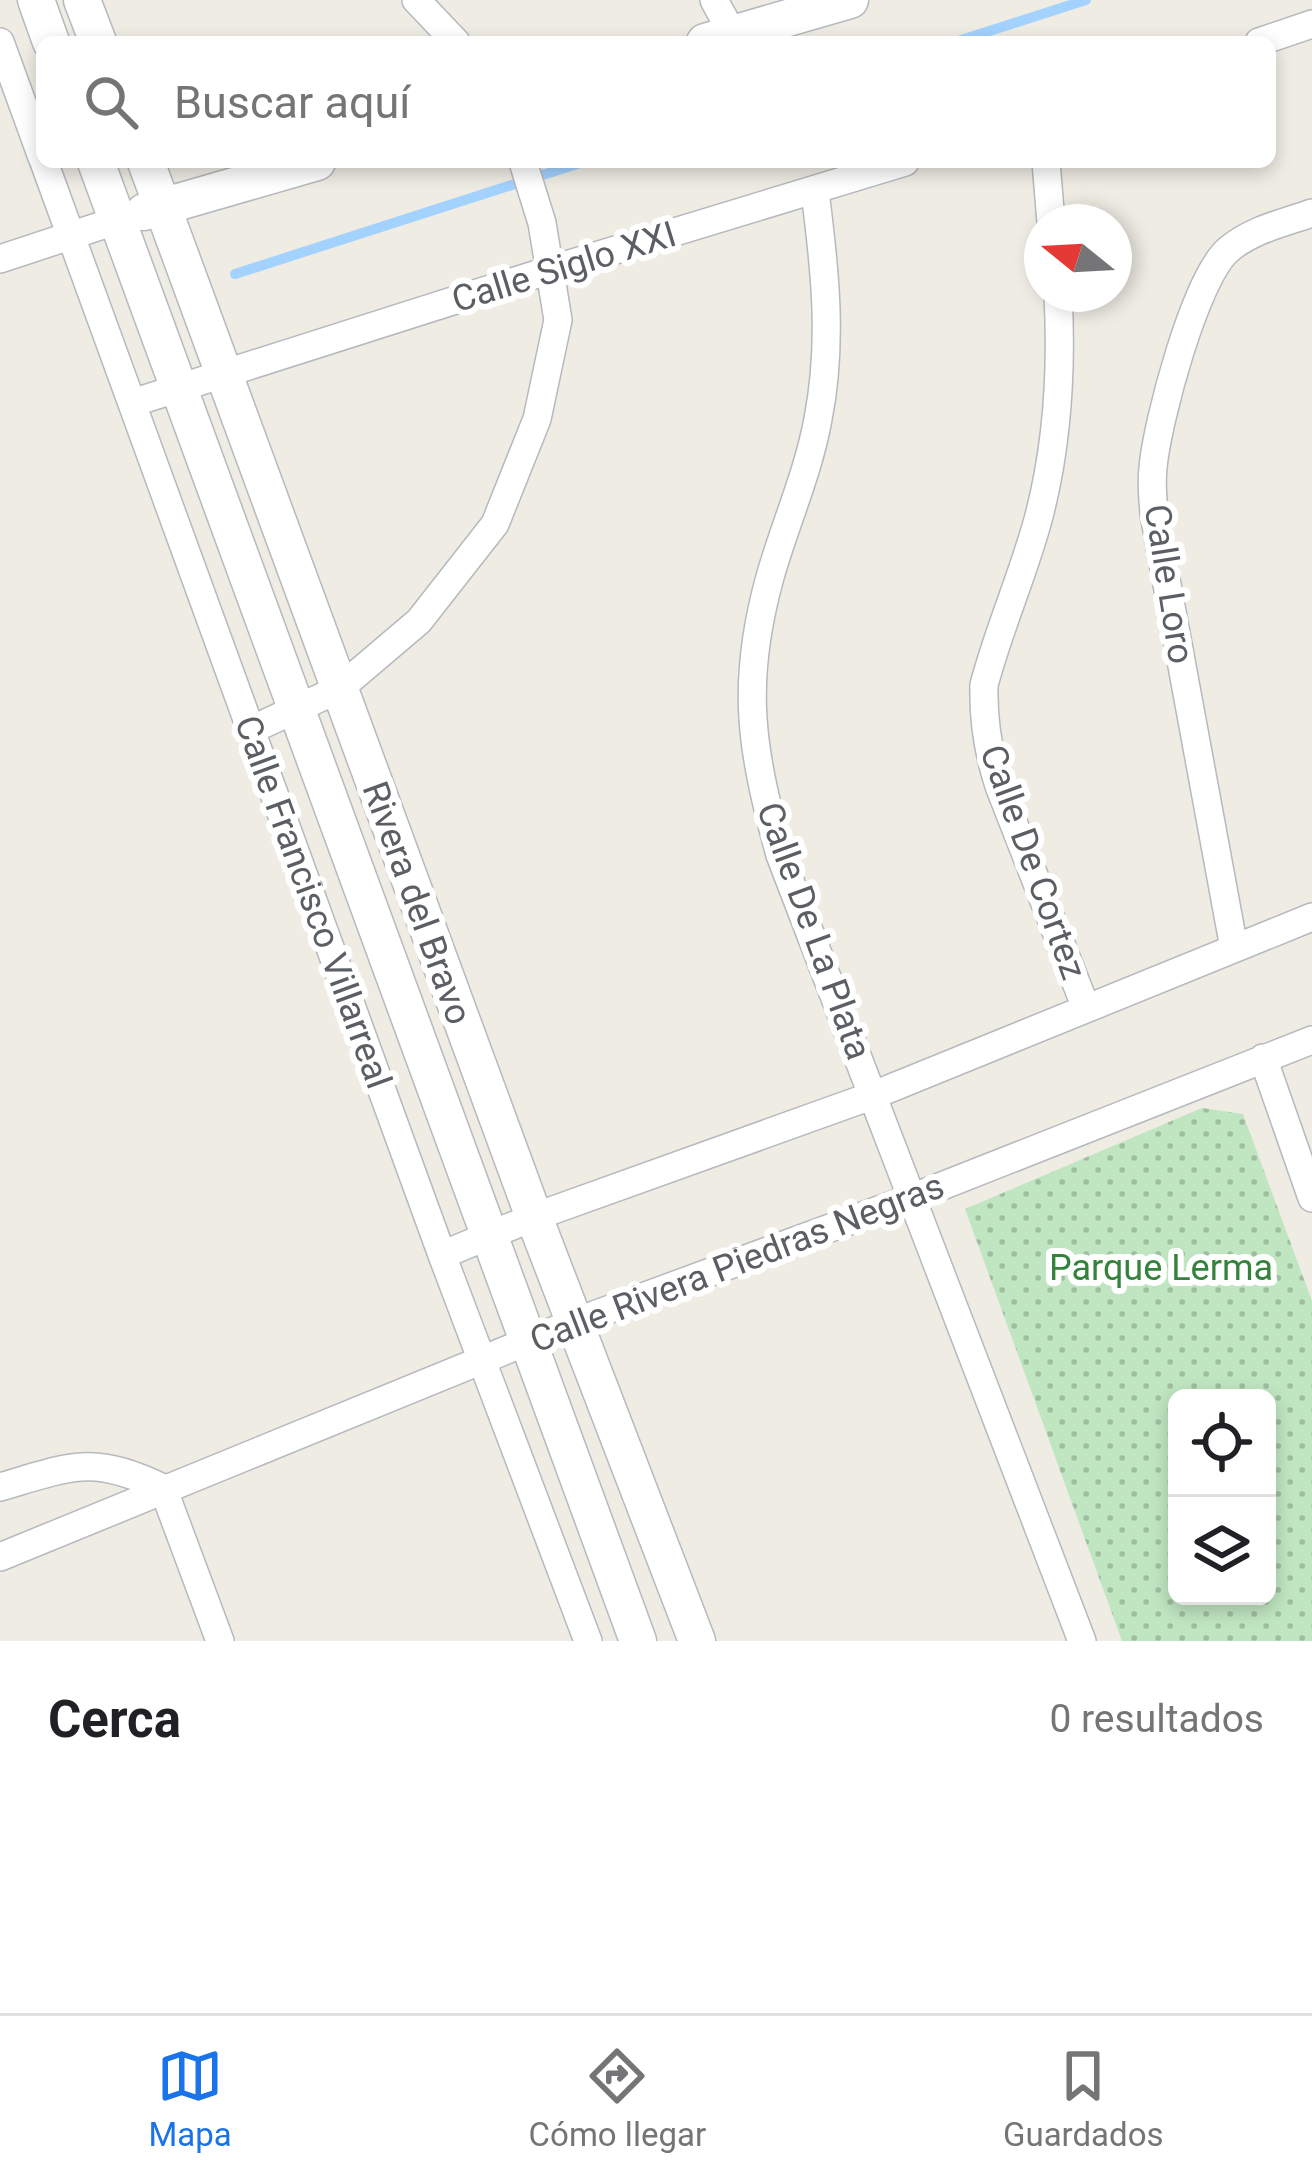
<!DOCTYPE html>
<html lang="es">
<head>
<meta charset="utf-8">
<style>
  :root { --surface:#fff; --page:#f6f6f6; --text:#202124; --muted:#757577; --line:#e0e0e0; --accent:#1a73e8 }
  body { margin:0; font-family:Roboto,sans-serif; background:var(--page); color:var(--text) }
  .controls { position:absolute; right:36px; bottom:36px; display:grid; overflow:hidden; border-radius:18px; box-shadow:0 6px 18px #0003 }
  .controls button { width:108px; height:108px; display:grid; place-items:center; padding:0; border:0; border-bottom:3px solid var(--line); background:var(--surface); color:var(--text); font:60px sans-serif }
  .compass { position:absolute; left:1024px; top:204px; width:108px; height:108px; border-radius:50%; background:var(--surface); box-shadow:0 6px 18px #0003; rotate:288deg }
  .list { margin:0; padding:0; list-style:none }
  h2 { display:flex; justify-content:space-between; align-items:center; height:156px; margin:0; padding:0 48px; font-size:51px }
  h2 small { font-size:39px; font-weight:400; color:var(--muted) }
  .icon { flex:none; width:66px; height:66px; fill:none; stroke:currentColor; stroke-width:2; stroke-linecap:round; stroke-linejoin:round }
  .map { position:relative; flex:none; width:1312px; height:1641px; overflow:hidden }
  .search { position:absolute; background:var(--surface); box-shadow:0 6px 18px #0003; left:36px; right:36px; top:36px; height:132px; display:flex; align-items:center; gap:30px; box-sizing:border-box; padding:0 42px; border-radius:18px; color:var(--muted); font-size:45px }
  .sheet { height:372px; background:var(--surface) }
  nav { display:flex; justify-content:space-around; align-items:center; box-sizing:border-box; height:168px; border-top:3px solid var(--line); background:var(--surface); font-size:33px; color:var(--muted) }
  nav a { display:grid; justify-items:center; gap:6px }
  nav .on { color:var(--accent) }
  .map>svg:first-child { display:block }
</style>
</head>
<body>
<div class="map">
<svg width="1312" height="1641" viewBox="0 0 1312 1641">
  <defs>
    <pattern id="park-dots" width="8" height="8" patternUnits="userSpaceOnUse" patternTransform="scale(3)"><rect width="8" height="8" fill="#c0e6c1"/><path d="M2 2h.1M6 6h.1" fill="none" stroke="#9fbea0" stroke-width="1.8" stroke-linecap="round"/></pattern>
  </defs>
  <rect width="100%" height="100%" fill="#eeece3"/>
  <!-- park -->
  <path fill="url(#park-dots)" fill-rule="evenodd" d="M1202 1108 1243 1114 1312 1301V1641H1122L965 1209ZM1177 1398H1267V1596H1177Z"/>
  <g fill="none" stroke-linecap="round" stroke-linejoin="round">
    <!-- stream -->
    <path stroke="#a3d2ff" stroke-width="10" d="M955 42 1086 0
      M235 274 583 162"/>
    <!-- minor casing -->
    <g stroke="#b6b9bd" stroke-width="30">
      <path id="minor" d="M416 0 456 42
        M714 0 732 33
        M0 42 42 157
        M1259 42 1312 24
        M44 162 442 1255 588 1641
        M1046 162 1051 222
        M815 192C825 269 833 343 818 419 808 474 785 524 770 577 740 685 751 749 780 855L1082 1641
        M0 259 118 220
        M1058 294C1062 369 1058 443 1039 516 1024 573 999 628 984 685 983 721 988 752 999 786L1086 1008
        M132 403 553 269 905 162
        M251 730 339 689 419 621 495 524 537 419 558 320 542 223 523 162
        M1234 948 1154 514C1153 499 1151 483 1153 468 1157 422 1195 279 1228 250 1251 230 1283 223 1312 213
        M1263 1058 1312 1198
        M442 1255 534 1217 874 1095 1312 917
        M0 1487C73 1466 91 1454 163 1488L220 1641
        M0 1557 575 1322 914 1197 1312 1040"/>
    </g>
    <!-- tertiary casing -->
    <g stroke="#b6b9bd" stroke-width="39">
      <path id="tertiary" d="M36 0 51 42
        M82 0 98 42
        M705 42 850 0
        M96 162 638 1641
        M146 162 534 1217 697 1641
        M144 212 317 162"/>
    </g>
    <!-- minor -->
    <use href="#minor" stroke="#fff" stroke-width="27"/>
    <!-- tertiary -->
    <use href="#tertiary" stroke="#fff" stroke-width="36"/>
  </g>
  <g text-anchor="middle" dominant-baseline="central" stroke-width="12" stroke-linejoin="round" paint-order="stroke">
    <!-- street labels -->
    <g font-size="36" fill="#5b5f64" stroke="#fff">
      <text transform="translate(564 267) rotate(-17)">Calle Siglo XXI</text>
      <text transform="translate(1169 584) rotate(81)">Calle Loro</text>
      <text transform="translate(1033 862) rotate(70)">Calle De Cortez</text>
      <text transform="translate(313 902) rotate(70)">Calle Francisco Villarreal</text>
      <text transform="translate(417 903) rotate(70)">Rivera del Bravo</text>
      <text transform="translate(814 931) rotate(70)">Calle De La Plata</text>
      <text transform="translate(737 1263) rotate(-21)">Calle Rivera Piedras Negras</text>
    </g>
    <!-- park labels -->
    <g font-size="36" fill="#34823c" stroke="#fff">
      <text x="1161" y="1268">Parque Lerma</text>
    </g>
  </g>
</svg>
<div class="controls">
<button><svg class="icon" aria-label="locate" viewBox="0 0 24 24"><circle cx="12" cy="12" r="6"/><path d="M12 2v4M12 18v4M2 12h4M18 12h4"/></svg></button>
<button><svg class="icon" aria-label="layers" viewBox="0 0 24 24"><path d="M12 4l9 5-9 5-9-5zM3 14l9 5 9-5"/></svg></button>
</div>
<svg class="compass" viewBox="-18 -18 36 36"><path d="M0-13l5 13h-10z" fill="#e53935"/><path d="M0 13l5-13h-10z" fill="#757577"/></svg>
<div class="search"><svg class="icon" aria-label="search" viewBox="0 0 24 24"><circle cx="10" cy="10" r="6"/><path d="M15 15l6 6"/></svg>Buscar aquí</div>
</div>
<section class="sheet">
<h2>Cerca<small>0 resultados</small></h2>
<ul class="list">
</ul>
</section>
<nav>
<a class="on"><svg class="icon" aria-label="map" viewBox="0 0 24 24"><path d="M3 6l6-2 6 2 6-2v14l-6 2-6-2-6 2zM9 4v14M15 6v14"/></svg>Mapa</a>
<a><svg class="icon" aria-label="directions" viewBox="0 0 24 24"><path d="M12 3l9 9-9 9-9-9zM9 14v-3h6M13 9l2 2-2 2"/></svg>Cómo llegar</a>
<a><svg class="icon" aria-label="saved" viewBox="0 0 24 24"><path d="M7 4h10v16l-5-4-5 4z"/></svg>Guardados</a>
</nav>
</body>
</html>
